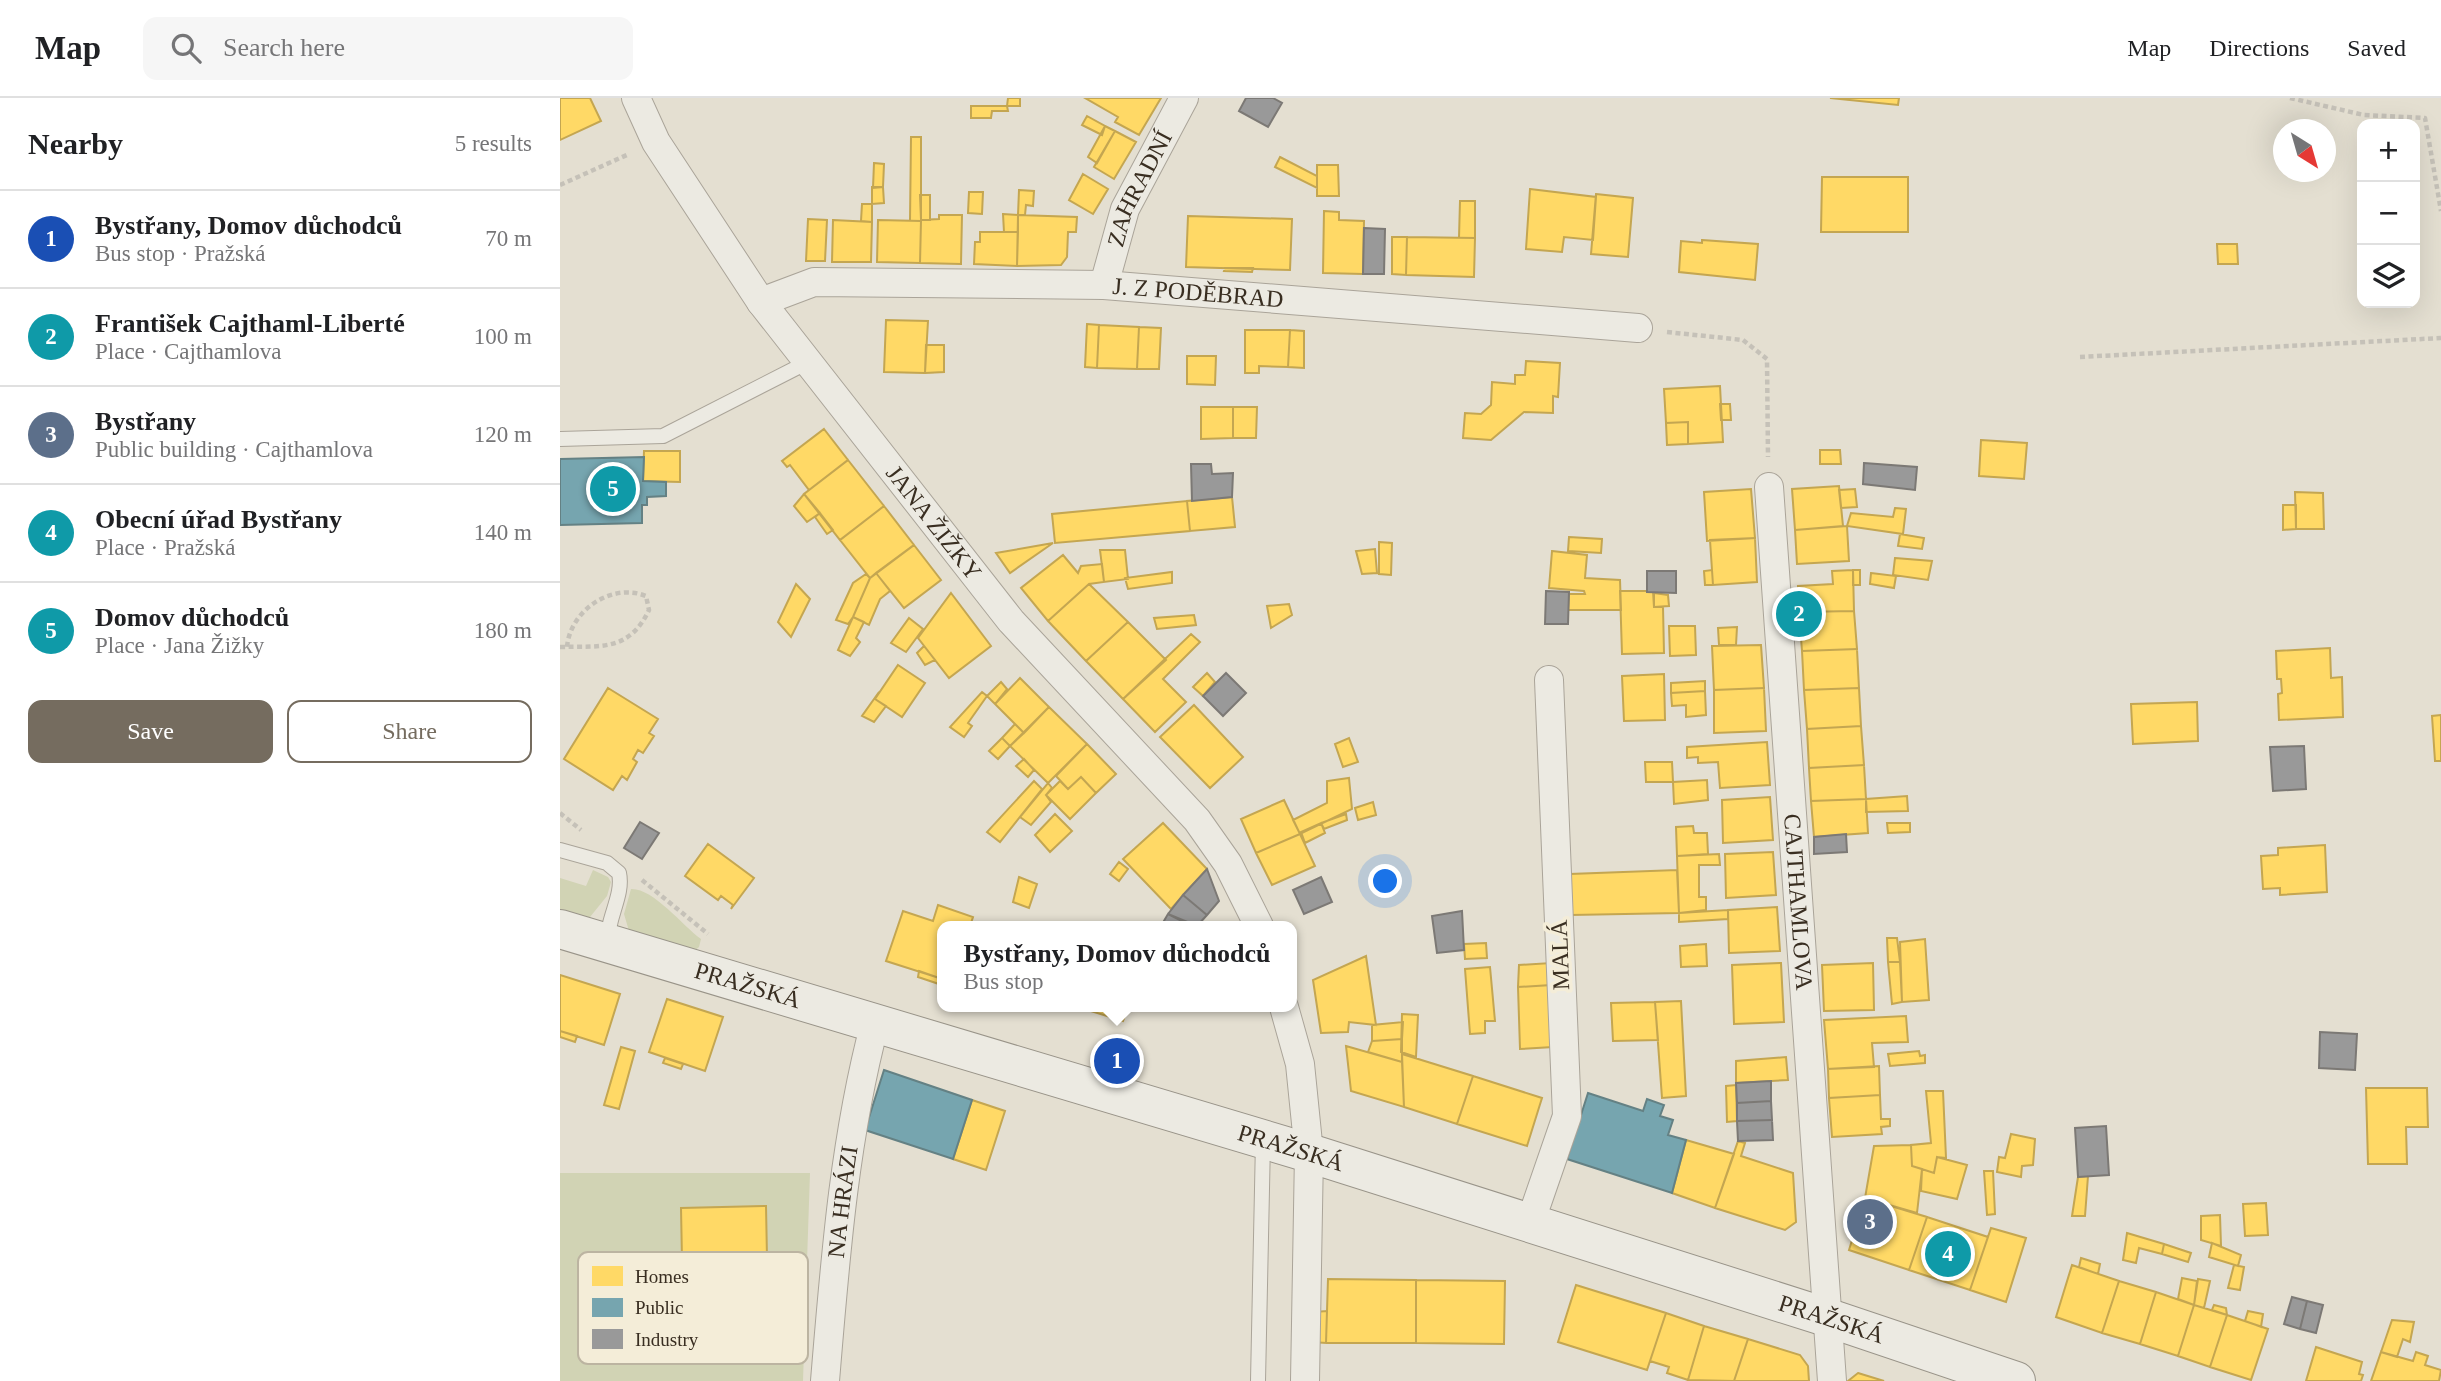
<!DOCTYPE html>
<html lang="en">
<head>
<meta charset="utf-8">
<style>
  :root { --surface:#fff; --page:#f6f6f6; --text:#202124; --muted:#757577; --line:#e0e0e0; --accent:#756c5f }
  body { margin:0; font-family:Georgia,serif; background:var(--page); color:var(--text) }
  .controls { position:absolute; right:21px; top:21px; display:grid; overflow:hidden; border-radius:14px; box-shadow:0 7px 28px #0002 }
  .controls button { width:63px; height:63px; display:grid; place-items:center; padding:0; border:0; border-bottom:2px solid var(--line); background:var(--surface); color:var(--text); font:35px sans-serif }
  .compass { position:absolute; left:1713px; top:21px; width:63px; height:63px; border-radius:50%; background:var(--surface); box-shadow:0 7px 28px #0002; rotate:143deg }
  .you { position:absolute; left:826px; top:784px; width:24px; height:24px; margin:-18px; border:5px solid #fff; border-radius:50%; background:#1a73e8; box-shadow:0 0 0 10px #1a73e833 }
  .badge { display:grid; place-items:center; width:46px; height:46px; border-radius:50%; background:var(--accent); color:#fff; font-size:23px; font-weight:700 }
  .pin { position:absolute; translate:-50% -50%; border:4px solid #fff; box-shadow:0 2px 7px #0006 }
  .popup { position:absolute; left:377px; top:823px; width:360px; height:91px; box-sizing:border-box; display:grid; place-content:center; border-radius:14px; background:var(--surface); filter:drop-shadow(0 2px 5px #0005); font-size:23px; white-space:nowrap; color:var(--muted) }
  .popup b { font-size:26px; color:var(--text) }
  .popup::after { content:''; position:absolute; left:50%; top:100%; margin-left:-14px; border:14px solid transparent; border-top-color:var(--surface) }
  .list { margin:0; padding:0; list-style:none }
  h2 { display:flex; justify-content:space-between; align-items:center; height:91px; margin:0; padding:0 28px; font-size:30px }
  h2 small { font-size:23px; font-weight:400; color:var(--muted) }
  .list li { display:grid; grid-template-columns:46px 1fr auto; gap:21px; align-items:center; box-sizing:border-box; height:98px; padding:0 28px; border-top:2px solid var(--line) }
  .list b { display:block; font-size:26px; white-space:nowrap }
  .list p { margin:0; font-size:23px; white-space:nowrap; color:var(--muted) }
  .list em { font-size:23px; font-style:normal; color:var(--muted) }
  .actions { display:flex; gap:14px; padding:21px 28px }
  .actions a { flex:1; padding:16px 0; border:2px solid var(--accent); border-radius:14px; text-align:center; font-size:24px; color:var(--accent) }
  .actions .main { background:var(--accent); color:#fff }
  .icon { flex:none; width:38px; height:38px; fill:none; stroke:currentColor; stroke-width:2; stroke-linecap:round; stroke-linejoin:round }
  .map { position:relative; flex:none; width:1881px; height:1283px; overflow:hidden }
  header { display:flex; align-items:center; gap:42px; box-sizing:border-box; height:98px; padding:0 35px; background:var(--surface); border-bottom:2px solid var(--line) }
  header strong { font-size:33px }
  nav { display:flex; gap:38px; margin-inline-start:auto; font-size:24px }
  .search { width:490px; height:63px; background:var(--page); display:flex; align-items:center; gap:18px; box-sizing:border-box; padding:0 24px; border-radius:14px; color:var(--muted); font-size:26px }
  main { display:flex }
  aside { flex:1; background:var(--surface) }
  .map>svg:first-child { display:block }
</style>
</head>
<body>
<header>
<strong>Map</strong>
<div class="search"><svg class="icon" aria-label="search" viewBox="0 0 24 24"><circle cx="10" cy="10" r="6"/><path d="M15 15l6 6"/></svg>Search here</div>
<nav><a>Map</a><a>Directions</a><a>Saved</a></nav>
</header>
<main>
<aside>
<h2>Nearby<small>5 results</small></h2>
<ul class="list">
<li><span class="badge" style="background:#1a4fb4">1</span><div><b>Bystřany, Domov důchodců</b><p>Bus stop · Pražská</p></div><em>70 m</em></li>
<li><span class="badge" style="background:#0f9aa8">2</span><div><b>František Cajthaml-Liberté</b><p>Place · Cajthamlova</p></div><em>100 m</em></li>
<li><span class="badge" style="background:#5c6f8a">3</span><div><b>Bystřany</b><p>Public building · Cajthamlova</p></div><em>120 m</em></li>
<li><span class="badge" style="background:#0f9aa8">4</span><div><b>Obecní úřad Bystřany</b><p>Place · Pražská</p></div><em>140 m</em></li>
<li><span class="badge" style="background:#0f9aa8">5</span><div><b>Domov důchodců</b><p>Place · Jana Žižky</p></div><em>180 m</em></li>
</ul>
<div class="actions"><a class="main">Save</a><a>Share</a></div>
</aside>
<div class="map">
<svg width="1881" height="1283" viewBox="0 0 1881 1283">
  <rect width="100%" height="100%" fill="#e4dfd1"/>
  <!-- green -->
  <path fill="#d1d3b4" d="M33 772 48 779 51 784 47 798 26 824 0 815V780L26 788Z
    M71 791C93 790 122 827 141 841L139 849 132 855 69 833 64 816Z
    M0 1075H250L243 1283H0Z"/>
  <!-- homes -->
  <path fill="#ffd966" stroke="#c4a651" stroke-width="2" d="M0 0H30L41 23 0 42Z
    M448 0H460V8H447Z
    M525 0H601L579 37 555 24 558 19Z
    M1270 0H1339L1338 7Z
    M411 8H447L448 13H432L431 20H411Z
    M527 18 545 28 542 37 522 27Z
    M545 28 555 33 537 65 528 59Z
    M555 33 576 44 554 81 534 69Z
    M351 39H361V123H350Z
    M720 59 757 78V90L715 69Z
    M314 65 324 66 323 89 313 90Z
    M757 67H778L779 98H757Z
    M523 76 548 91 533 116 509 102Z
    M1262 79H1348V134H1261Z
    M312 89H323L324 105 312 106Z
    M970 91 1036 99 1033 142 1004 139 1002 154 966 151Z
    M459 92 474 93 473 108 466 107 465 117H458Z
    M409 94H423L422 116 408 115Z
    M1036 96 1073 100 1068 159 1031 156Z
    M360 97H370V122H361Z
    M900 103H915V140H899Z
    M302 106H312V124L301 123Z
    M764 113 779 114V122L804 123 803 176 763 175Z
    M443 116 458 117V134H444Z
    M379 117H402L401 166 360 165 361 122 379 121Z
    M458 117 517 119 516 134H508L507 159 501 167 457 168Z
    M628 118 732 121 730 172 626 169Z
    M248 121 267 122 265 163H246Z
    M273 122 312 124 311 164H272Z
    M318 122 361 123 360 165 317 164Z
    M420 134H458L457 168 414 166 415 144H420Z
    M832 139H847L846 177 832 176Z
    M847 139 915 140 914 179 846 177Z
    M1142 142 1198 146 1195 182 1119 174 1121 143 1142 145Z
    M1657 146H1677L1678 166H1658Z
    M665 170H693L692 174 664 173Z
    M326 222 368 223 365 275 324 274Z
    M527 226 539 227 537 270 525 269Z
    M539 227 579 229 577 271 537 270Z
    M579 229 601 230 599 271H577Z
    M685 232H730L728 269 699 268V275H685Z
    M730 232 744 233V270L728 269Z
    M366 247H384V274L365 275Z
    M627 258H656L655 287 627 286Z
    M966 263 1000 265 998 299 993 298V315L964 314 931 342 903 340 905 315 921 316 931 307 932 284 955 286V277H965Z
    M1160 288 1163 344 1128 346V324L1106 325 1104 291Z
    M1160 306H1170L1171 322H1161Z
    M641 309H673V340L641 341Z
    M673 309H697L696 340H673Z
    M1128 324V346L1107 347 1106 325Z
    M264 331 288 362 249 392 230 367 227 369 222 363Z
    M1421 342 1467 345 1464 381 1419 378Z
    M1260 352H1280L1281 366H1260Z
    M84 353H120V384L83 383Z
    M288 362 324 408 280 442 244 396Z
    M1279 388 1283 428 1235 432 1232 391Z
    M1191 391 1195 440 1147 443 1144 394Z
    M1295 391 1297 409 1281 410 1279 392Z
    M1735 394 1763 395 1764 431H1736Z
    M244 396 260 415 247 424 234 408Z
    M672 399 675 429 630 433 627 403Z
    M627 403 630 433 495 445 492 416Z
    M1723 407H1736V431L1723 432Z
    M324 408 354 447 310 480 280 442Z
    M1335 410 1346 411 1343 436 1287 428 1291 415 1333 419Z
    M260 415 273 432 267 436 255 419Z
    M1287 428 1289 463 1237 466 1235 432Z
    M1340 436 1364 440 1362 451 1338 448Z
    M1009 439 1042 441 1041 455 1008 453Z
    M1195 440 1197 484 1153 487 1150 442Z
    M819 444 832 445 831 477 819 476Z
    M493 445 450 475 436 455Z
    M354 447 381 482 344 510 316 475Z
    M815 451 817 475 802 476 796 453Z
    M540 452H565L568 481 544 484Z
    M992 453 1027 457 1025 480 1060 482 1061 512H1008L1009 496H1025L1024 493 989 490Z
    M503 457 518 475 521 468 542 466 544 484 529 486 488 523 461 490Z
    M1335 460 1372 463 1368 482 1333 477Z
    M1152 472 1153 487H1145L1144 473Z
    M1293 472 1294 513 1239 514 1238 488 1273 486 1272 473Z
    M1293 472H1300V487H1293Z
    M612 474V485L568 491 565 480Z
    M316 475 330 493 320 501 309 527 293 519 310 480Z
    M1311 475 1336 478 1334 490 1310 486Z
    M306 476 310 480 293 519 288 526 276 522 293 485Z
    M236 486 250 501 231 539 218 524Z
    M529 486 568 524 526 563 488 523Z
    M1060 493H1093L1094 509H1103L1104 555 1062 556Z
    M391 495 431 548 389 580 358 540Z
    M1094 495 1108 497 1109 508 1094 509Z
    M729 506 732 517 711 530 707 508Z
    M1294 513 1297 551 1242 553 1239 514Z
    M634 517 636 527 597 531 594 520Z
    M293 519 304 524 296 540 300 544 290 558 278 552Z
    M349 520 363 531 346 554 331 545Z
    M568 524 606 562 563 601 526 563Z
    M1109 528H1135L1136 557 1110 558Z
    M1177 529 1176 547H1159L1158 530Z
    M631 536 640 544 603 581 626 604 595 634 563 601Z
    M1201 547 1204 590 1154 592 1152 548Z
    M364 548 375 562 365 567 357 555Z
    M1770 550 1771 580 1782 579 1783 619 1719 622 1718 596 1722 595 1721 581H1717L1716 553Z
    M1297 551 1299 590 1244 592 1242 553Z
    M338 567 365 585 342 619 315 601Z
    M647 575 655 584 643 598 633 589Z
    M1104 576 1105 622 1064 623 1062 578Z
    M460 580 489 609 464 635 435 606Z
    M1145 583V593L1111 595V585Z
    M441 584 447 591 435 606 427 598Z
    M48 590 98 621 89 635 94 638 83 655 78 652 73 661 77 664 67 682 62 678 53 692 4 661Z
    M1204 590 1206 633 1154 635V592Z
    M1299 590 1301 628 1247 631 1244 592Z
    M1145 593 1146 617 1126 619V607L1112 608 1111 595Z
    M319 594 315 601 326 608 314 624 302 618Z
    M422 594 427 598 408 625 412 628 404 639 390 629Z
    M1637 604 1638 643 1573 646 1571 606Z
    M634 607 683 659 650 690 600 639Z
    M489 609 527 646 488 685 450 648Z
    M1881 617V663H1875L1872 618Z
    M455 626 464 635 450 648 442 640Z
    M1301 628 1304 667 1249 670 1247 631Z
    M442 640 450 648 438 661 429 653Z
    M789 640 798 664 783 669 775 646Z
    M1207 644 1210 687 1160 690 1158 664 1138 665V659L1127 660V649Z
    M527 646 556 676 536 695 521 679 508 691 496 678Z
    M464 661 474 672 468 679 456 668Z
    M1085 664H1112L1113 684H1086Z
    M1304 667 1306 701 1251 703 1249 670Z
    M521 679 536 695 510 721 486 697 500 683 508 691Z
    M789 680 792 711 740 736 733 722 767 705V683Z
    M1147 682 1148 702 1114 706 1113 684Z
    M474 683 482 691 440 744 427 734Z
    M488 685 492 690 486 697 491 704 471 727 460 719Z
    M1347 698 1348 713 1306 714V701Z
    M1210 699 1213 742 1163 745 1162 702Z
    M1306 701 1308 735 1254 739 1251 703Z
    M724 702 740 736 696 755 681 721Z
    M813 704 816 717 798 722 795 710Z
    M495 716 512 733 490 754 475 737Z
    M786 716 787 722 764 731 761 725Z
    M603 725 647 771 611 811 563 761Z
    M761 725 765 735 745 745 741 734Z
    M1327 725H1350V734L1328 735Z
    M1133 728 1134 735H1147L1148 756 1117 758 1116 729Z
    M740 736 755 768 712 787 696 755Z
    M148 746 194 780 171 811 173 807 161 798 158 802 125 778Z
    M1765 747 1767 794 1720 797V790L1703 791 1701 758 1718 757V750Z
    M1213 754 1216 797 1166 800 1165 756Z
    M1159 756 1160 767H1139V799H1146V812L1119 815 1117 758Z
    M559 764 568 771 559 783 550 776Z
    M1117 772 1119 815 1011 817 1010 776Z
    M459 779 477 786 469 810 453 804Z
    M378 807 413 819 410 828H382V881L326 863 343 813 373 823Z
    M1217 809 1220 853 1169 855 1168 812Z
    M1168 812V821L1119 824V815Z
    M1327 840H1337L1340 864H1328Z
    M1365 841 1369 902 1342 904 1340 844Z
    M926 845 927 860 905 861 904 846Z
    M1146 846 1147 868 1121 869 1120 848Z
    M806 858 816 927 789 924 788 934 761 935 753 882Z
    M1328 864H1340L1342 904 1332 906Z
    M991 865V887L958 889 959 867Z
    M1221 865 1224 924 1174 926 1172 867Z
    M1313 865 1314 912 1264 913 1262 867Z
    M930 869 935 923H925V935L910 936 905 871Z
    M359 873 382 881V887L358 879Z
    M0 877 60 896 44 947 0 933Z
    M991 887 993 949 960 951 958 889Z
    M107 901 163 919 145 973 89 954Z
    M1121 903 1126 998 1102 1000 1095 904Z
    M1095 904 1098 942 1053 943 1051 905Z
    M518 909H568L563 923Z
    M842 916 858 917 856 959 841 954Z
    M1346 918 1348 944 1312 945 1314 969 1268 971 1264 922Z
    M843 924 842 941 812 943V927Z
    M0 933 17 938 15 944 0 939Z
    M842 941V964L808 954 812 943Z
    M786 948 842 964 844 1009 791 993Z
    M61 949 75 953 59 1011 44 1007Z
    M1359 953 1360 958 1365 957V965L1330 968 1328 956Z
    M842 956 913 978 897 1026 844 1009Z
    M1226 959 1228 982 1176 985V963Z
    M105 960 123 966 121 971 103 965Z
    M1319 968 1320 997 1269 1000 1268 971Z
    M913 978 982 1000 967 1048 897 1026Z
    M1176 987 1177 1023 1167 1024 1166 988Z
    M1806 990H1867L1868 1029H1846L1847 1066H1808Z
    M1366 993H1383L1386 1060 1377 1059 1374 1075 1352 1068 1351 1047 1371 1045Z
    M1320 997 1321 1021H1330V1028L1321 1029 1322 1036 1272 1039 1269 1000Z
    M412 1002 445 1013 426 1072 393 1061Z
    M1451 1036 1475 1041 1473 1067 1462 1068 1461 1079 1437 1074 1439 1059 1445 1060Z
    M1126 1042 1174 1056 1155 1110 1112 1095Z
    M1178 1043 1185 1045 1181 1058 1233 1075 1236 1124 1225 1132 1155 1110Z
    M1351 1047 1352 1068 1362 1071 1357 1115 1305 1100 1314 1048Z
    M1377 1059 1407 1067 1397 1101 1361 1093 1362 1071 1374 1075Z
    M1424 1073H1433L1435 1116 1427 1117Z
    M1528 1078 1525 1118H1512L1518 1079Z
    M1305 1100 1367 1119 1349 1172 1289 1152Z
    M1706 1105 1708 1137 1685 1138 1683 1106Z
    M206 1108 207 1160 122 1162 121 1110Z
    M1660 1117 1661 1148 1641 1142V1118Z
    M1367 1119 1428 1139 1410 1192 1349 1172Z
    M1431 1130 1466 1140 1446 1204 1410 1192Z
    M1567 1135 1604 1146 1602 1156 1579 1150 1576 1165 1563 1162Z
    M1652 1145 1681 1157 1678 1168 1649 1159Z
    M1604 1146 1631 1155 1628 1164 1602 1156Z
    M1521 1160 1540 1166 1538 1176 1519 1169Z
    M1512 1167 1559 1183 1542 1235 1496 1219Z
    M1674 1167 1684 1169 1680 1192 1668 1190Z
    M1622 1180 1637 1183 1634 1207 1618 1201Z
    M768 1181 856 1182V1245H766Z
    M1638 1181 1650 1183 1644 1210 1634 1207Z
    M856 1182 945 1183 944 1246 856 1245Z
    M1559 1183 1596 1194 1580 1246 1542 1235Z
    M1016 1187 1106 1215 1087 1272 998 1244Z
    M1596 1194 1634 1207 1618 1258 1580 1246Z
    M1634 1207 1667 1217 1650 1269 1618 1258Z
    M1654 1207 1666 1210 1667 1217 1652 1212Z
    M767 1213 766 1245 752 1244 754 1214Z
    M1688 1213 1703 1216 1701 1229 1685 1223Z
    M1106 1215 1144 1228 1128 1282 1107 1275 1109 1269 1090 1263Z
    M1667 1217 1708 1231 1691 1282 1650 1269Z
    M1832 1222 1854 1224 1850 1244 1843 1241 1837 1259 1821 1254Z
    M1144 1228 1188 1241 1174 1283 1128 1282Z
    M1188 1241 1240 1257 1248 1268 1249 1283H1174Z
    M1756 1249 1802 1264 1799 1276 1803 1277 1801 1283H1746Z
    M1821 1254 1853 1263 1856 1254 1868 1258 1865 1267 1881 1272 1879 1283H1811Z
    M1298 1275 1324 1283H1288Z"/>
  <!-- public -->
  <path fill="#76a5af" stroke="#648184" stroke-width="2" d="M84 359 83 383 106 384V398L87 399V407H82V425L0 427V361Z
    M324 972 412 1002 393 1061 305 1032Z
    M1028 995 1083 1013 1087 1001 1104 1007 1100 1018 1113 1022 1108 1037 1126 1042 1112 1095 1007 1061Z"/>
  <!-- industry -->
  <path fill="#999" stroke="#7c7975" stroke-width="2" d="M686 0H713L722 5 708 29 679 13Z
    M804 130 825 131 824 176H803Z
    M1304 365 1357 369 1355 392 1303 386Z
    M631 366H651L652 376 673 375 672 399 632 403Z
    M1087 473H1116V495L1087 494Z
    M986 493 1009 494 1008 526H985Z
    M666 575 686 595 663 618 643 598Z
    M1744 648 1746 691 1713 693 1710 649Z
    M80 724 99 735 82 761 64 750Z
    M1286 736 1287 754 1254 756V739Z
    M647 771 659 803 647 817 623 797Z
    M761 779 772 804 744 816 733 792Z
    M623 797 647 817 637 828 608 816Z
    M902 813 904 852 877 855 872 818Z
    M608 816 632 828H601Z
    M1760 934 1797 936 1795 972 1759 970Z
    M1211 983V1003L1177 1005 1176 985Z
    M1211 1003 1212 1022 1177 1023V1005Z
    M1212 1022 1213 1042 1178 1043 1177 1023Z
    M1546 1028 1549 1077 1518 1079 1515 1030Z
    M1732 1199 1747 1203 1740 1231 1724 1226Z
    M1747 1203 1763 1207 1756 1235 1740 1231Z"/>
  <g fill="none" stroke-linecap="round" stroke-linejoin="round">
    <!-- lane casing -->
    <g stroke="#aaa499" stroke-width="16">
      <path id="lane" d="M0 341 103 338 246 265
        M0 752 47 765 59 775C64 798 46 821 48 845
        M698 1283 703 1043"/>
    </g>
    <!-- street casing -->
    <g stroke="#aaa499" stroke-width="30">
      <g id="street">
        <path id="s1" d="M76 0 96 44 201 204 451 523 637 722 668 766 699 828"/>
        <path id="s2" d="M544 187 565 111 624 0"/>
        <path id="s3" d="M201 204 254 184 544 187 1078 230"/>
        <path id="s4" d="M1209 389 1272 1283"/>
        <path d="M724 909 740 966 749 1055 745 1283"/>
        <path d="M970 1125 1007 1018 989 582"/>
        <path id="s5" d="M265 1283C275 1163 284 1042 315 925"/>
      </g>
    </g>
    <!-- secondary casing -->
    <g stroke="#999489" stroke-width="40">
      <g id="secondary">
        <path id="s6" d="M0 831 749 1055 1269 1220 1456 1283"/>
      </g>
    </g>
    <!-- path -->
    <path stroke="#c5c1b8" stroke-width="4.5" stroke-dasharray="5 3.5" stroke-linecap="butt" d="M1730 0 1804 17 1865 20 1881 113
      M0 87 69 56
      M1107 234 1183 242 1207 261 1208 359
      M1520 259 1881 240
      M0 549C40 548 69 554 89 512L86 498C51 484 10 513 7 549
      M0 715 21 732
      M82 782 148 836"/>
    <!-- lane -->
    <use href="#lane" stroke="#eceae2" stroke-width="14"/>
    <!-- street -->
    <use href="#street" stroke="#eceae2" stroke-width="28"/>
    <!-- secondary -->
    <use href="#secondary" stroke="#eceae2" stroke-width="38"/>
  </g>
  <g text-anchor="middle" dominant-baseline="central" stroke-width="7" stroke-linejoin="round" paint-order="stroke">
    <!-- street labels -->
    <g font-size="24" fill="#392e21" stroke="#f4edd8">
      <text stroke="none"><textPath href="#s2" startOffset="103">ZAHRADNÍ</textPath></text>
      <text stroke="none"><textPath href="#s3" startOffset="441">J. Z PODĚBRAD</textPath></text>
      <text stroke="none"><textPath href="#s1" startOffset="520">JANA ŽIŽKY</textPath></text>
      <text stroke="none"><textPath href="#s4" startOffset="416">CAJTHAMLOVA</textPath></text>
      <text transform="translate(1000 857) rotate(-92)">MALÁ</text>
      <text stroke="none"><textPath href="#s6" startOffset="196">PRAŽSKÁ</textPath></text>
      <text stroke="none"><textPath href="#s6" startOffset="763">PRAŽSKÁ</textPath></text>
      <text stroke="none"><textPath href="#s5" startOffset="180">NA HRÁZI</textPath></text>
      <text stroke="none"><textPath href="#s6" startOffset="1330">PRAŽSKÁ</textPath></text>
    </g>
  </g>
  <!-- legend -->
  <rect x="18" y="1154" width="230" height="112" rx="10" fill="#f4edd8" stroke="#bcb4a1" stroke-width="2"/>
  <rect x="32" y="1168" width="31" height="20" fill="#ffd966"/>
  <rect x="32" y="1200" width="31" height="19" fill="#76a5af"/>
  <rect x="32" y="1231" width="31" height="20" fill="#999"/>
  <g font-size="19" fill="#392e21">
    <text x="75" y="1185">Homes</text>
    <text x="75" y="1216">Public</text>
    <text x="75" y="1248">Industry</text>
  </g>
</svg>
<div class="controls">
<button>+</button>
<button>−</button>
<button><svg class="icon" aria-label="layers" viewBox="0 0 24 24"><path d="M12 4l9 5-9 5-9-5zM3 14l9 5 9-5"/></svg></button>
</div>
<svg class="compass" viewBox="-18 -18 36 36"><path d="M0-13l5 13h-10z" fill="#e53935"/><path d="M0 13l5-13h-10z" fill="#757577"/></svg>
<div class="you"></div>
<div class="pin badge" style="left:557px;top:963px;background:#1a4fb4">1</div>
<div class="popup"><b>Bystřany, Domov důchodců</b>Bus stop</div>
<div class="pin badge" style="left:1239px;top:516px;background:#0f9aa8">2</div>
<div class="pin badge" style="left:1310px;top:1124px;background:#5c6f8a">3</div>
<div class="pin badge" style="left:1388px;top:1156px;background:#0f9aa8">4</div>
<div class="pin badge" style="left:53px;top:391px;background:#0f9aa8">5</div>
</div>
</main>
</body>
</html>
